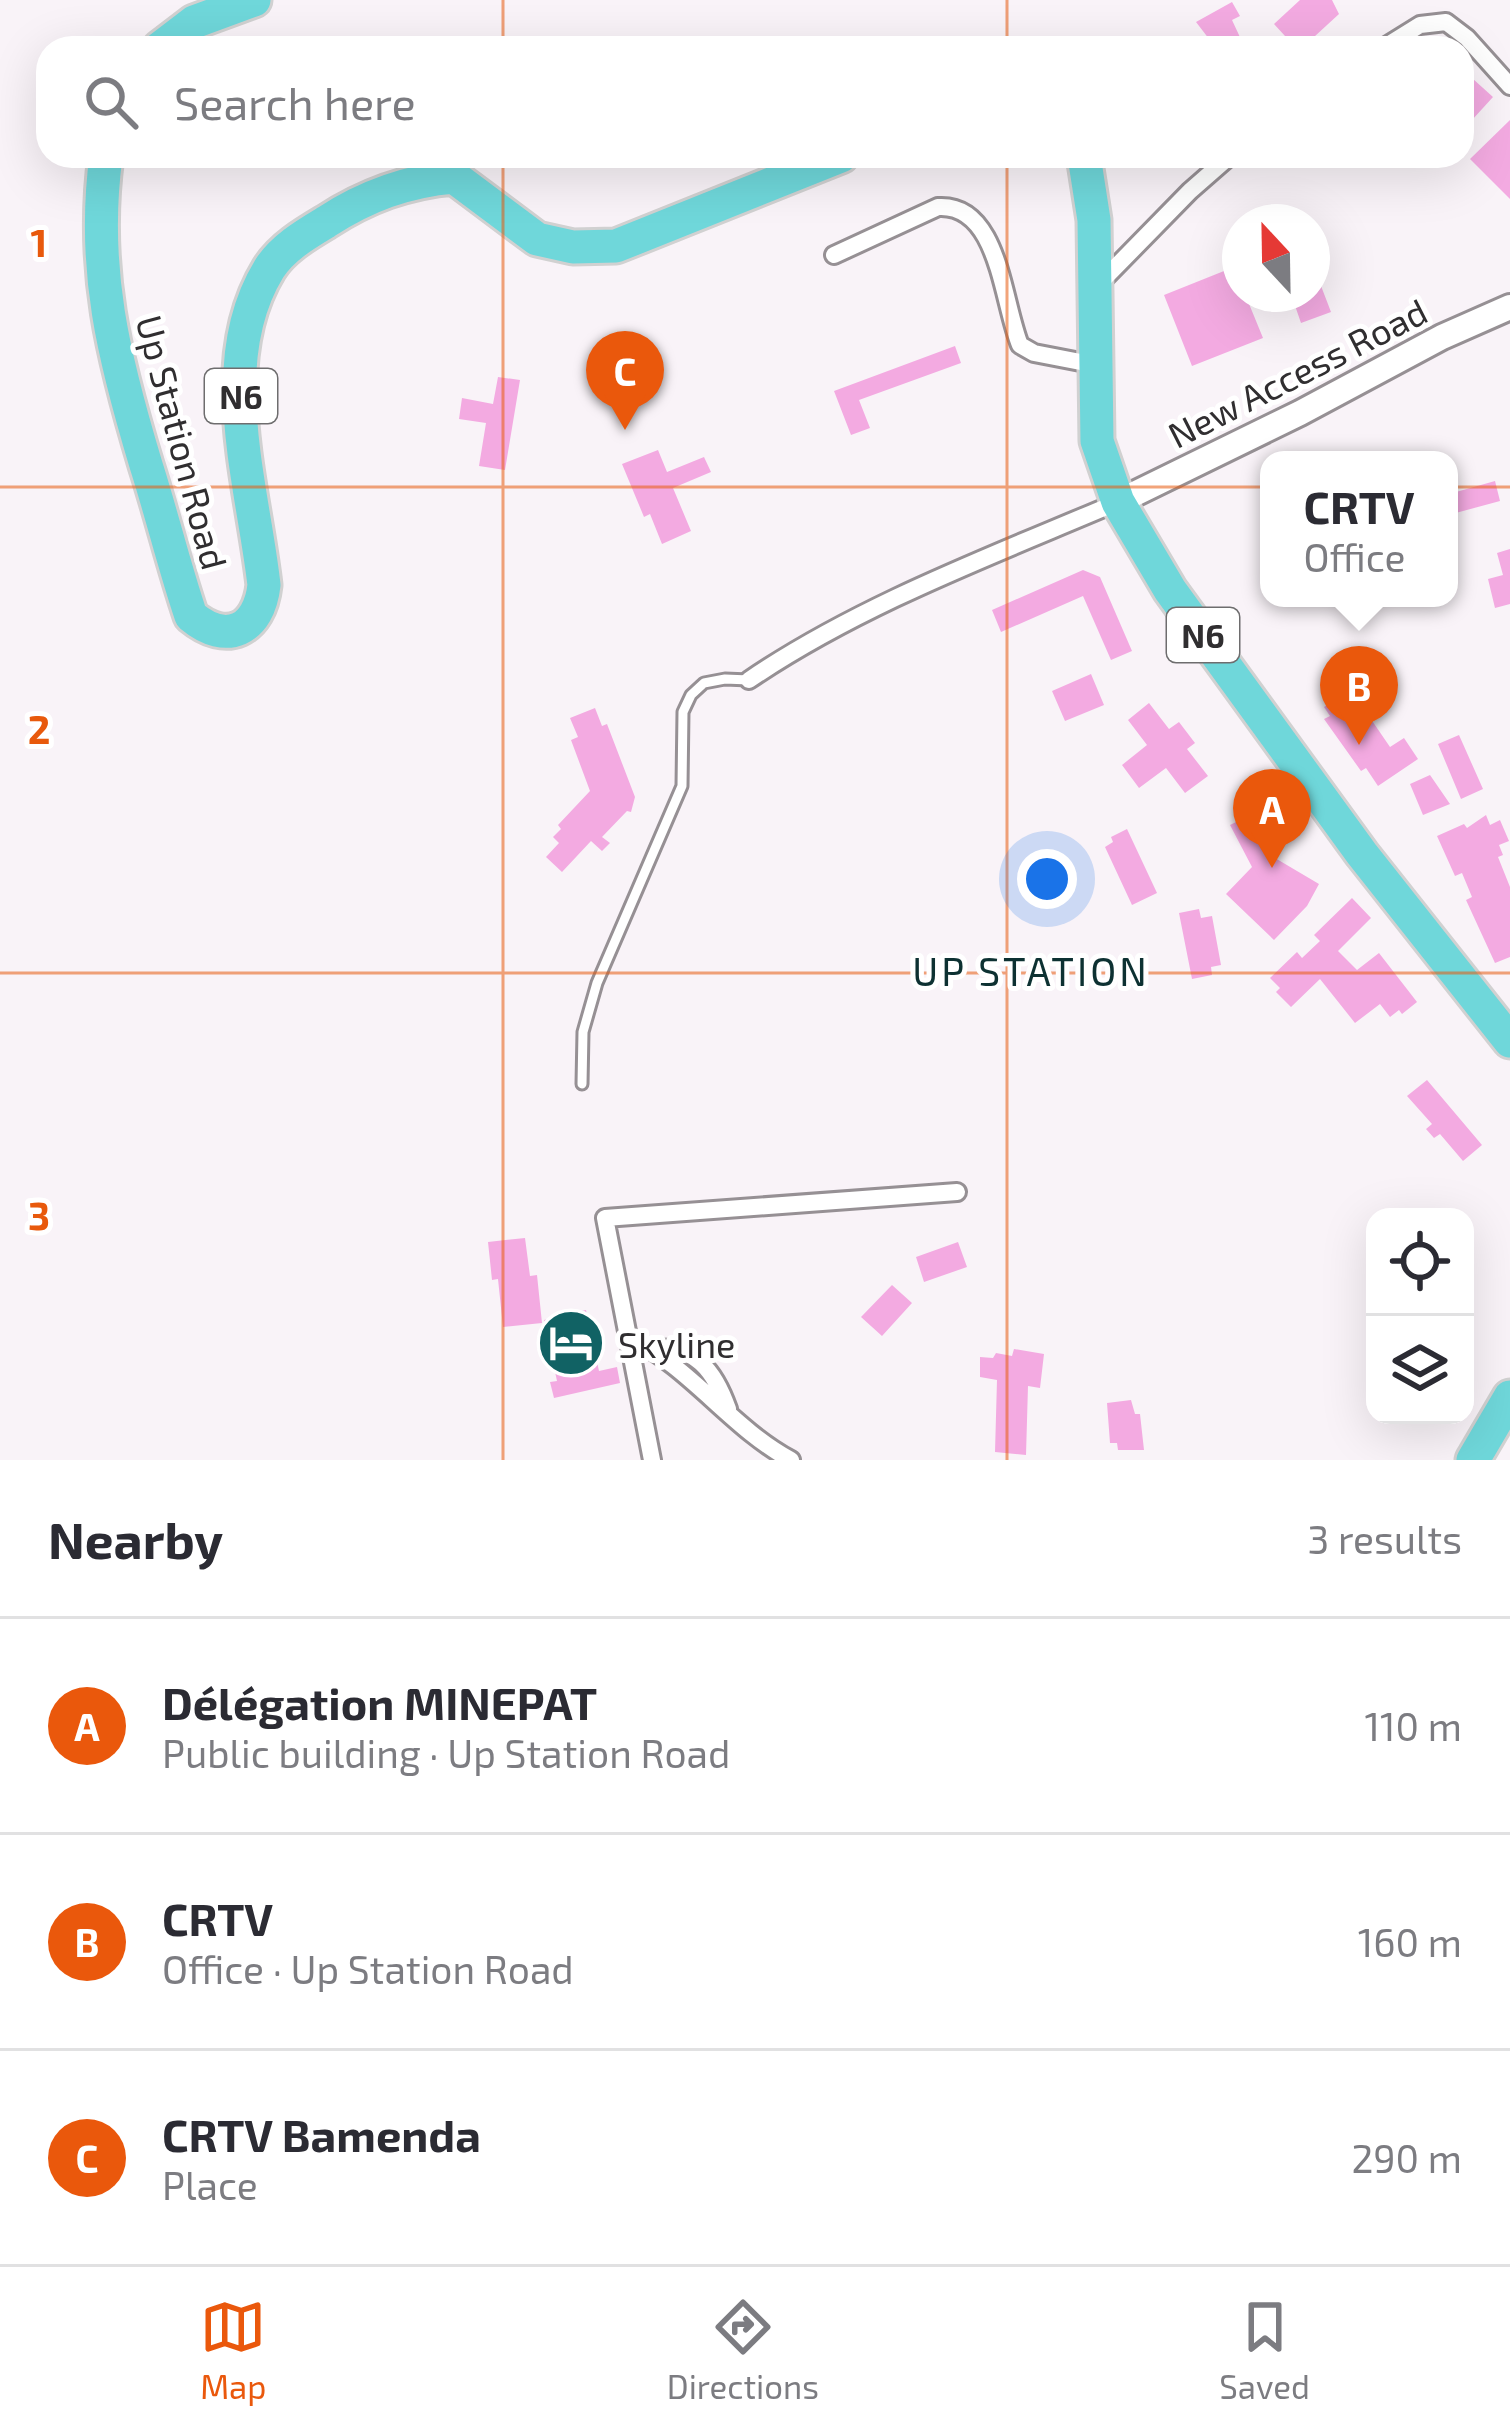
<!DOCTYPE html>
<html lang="en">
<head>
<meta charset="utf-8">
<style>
  :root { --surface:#fff; --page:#f2f2f3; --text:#2b2b33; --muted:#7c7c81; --line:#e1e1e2; --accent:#ea580c }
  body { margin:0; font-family:"Exo 2",sans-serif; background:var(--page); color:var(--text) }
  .controls { position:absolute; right:36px; bottom:36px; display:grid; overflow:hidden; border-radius:24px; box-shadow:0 12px 48px #0002 }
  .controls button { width:108px; height:108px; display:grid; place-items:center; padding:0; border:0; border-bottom:3px solid var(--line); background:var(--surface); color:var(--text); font:60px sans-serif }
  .compass { position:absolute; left:1222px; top:204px; width:108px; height:108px; border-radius:50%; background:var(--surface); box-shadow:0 12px 48px #0002; rotate:338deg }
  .you { position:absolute; left:1047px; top:879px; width:42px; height:42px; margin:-30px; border:9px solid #fff; border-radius:50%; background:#1a73e8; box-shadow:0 0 0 18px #1a73e833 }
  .badge { display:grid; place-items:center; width:78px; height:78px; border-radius:50%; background:var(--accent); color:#fff; font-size:39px; font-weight:700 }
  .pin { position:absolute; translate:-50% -99px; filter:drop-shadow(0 3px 6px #0008) }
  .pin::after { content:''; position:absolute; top:63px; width:42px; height:36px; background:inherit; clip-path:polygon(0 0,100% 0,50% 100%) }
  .popup { position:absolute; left:1260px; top:451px; width:198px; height:156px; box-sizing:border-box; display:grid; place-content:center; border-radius:24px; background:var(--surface); filter:drop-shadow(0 3px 9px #0005); font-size:39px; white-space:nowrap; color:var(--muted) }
  .popup b { font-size:45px; color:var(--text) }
  .popup::after { content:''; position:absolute; left:50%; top:100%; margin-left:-24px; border:24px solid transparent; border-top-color:var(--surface) }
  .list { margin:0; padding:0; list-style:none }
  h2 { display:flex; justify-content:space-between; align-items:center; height:156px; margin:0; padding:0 48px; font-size:51px }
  h2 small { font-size:39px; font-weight:400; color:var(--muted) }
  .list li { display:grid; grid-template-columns:78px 1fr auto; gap:36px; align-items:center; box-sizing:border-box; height:216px; padding:0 48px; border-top:3px solid var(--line) }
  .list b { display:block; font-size:45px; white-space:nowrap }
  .list p { margin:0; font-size:39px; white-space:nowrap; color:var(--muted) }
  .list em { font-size:39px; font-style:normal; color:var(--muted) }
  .icon { flex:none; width:66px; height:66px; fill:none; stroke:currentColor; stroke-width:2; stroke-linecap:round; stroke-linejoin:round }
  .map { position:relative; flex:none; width:1510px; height:1460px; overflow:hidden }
  .search { position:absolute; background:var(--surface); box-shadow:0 12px 48px #0002; left:36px; right:36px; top:36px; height:132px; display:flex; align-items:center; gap:30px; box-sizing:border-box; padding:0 42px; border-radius:36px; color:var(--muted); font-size:45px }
  .sheet { height:804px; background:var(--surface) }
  nav { display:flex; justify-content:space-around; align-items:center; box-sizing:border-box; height:168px; border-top:3px solid var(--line); background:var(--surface); font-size:33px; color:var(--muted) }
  nav a { display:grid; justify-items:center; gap:6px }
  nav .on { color:var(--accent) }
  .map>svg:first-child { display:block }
</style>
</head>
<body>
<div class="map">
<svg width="1510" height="1460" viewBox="0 0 1510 1460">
  <rect width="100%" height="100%" fill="#f9f3f8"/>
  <!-- building -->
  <path fill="#f3aae1" d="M1300 0H1332L1339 14 1302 48H1296L1274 24Z
    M1232 2 1240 16 1232 20 1245 48H1216L1196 22Z
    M1462 69 1493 97 1462 131Z
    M1510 120V199L1470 159Z
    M1313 265 1331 312 1301 323 1291 294H1312Z
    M1234 267 1240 294H1245L1263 338 1192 366 1164 295Z
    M955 346 961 363 859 400 870 428 851 435 834 391Z
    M498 377 520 380 505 470 479 466 486 423 459 419 462 398 493 404Z
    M658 450 667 472 704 457 711 472 673 488 691 531 662 544 650 514 644 517 622 464Z
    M1495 481 1500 501 1452 514 1449 494Z
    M1510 549V604L1495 608 1488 579 1503 575 1497 553Z
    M1083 570 1100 577 1132 651 1111 660 1083 596 1001 632 992 610Z
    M1091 674 1104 705 1065 721 1052 691Z
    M1335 700 1340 707 1345 703 1354 716 1364 709 1390 747 1404 738 1418 759 1378 786 1366 768 1361 771 1324 719 1330 716 1324 707Z
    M1149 703 1169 729 1179 722 1195 743 1187 749 1208 776 1185 793 1166 768 1139 788 1122 765 1147 745 1128 720Z
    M595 708 602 726 607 724 635 797 631 812 627 811 602 837 610 843 602 851 591 841 562 872 546 857 559 843 553 837 561 829 558 825 590 791 571 740 578 737 570 718Z
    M1459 735 1483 789 1461 799 1438 744Z
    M1430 775 1450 804 1423 815 1410 784Z
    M1252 814 1275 858 1319 884 1307 906 1274 940 1226 894 1252 867 1230 825Z
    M1486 815 1490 825 1500 820 1509 841 1499 845 1503 855 1498 857 1510 887V957L1495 963 1466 900 1472 897 1462 873 1455 876 1437 836 1464 824 1467 828Z
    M1127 829 1157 893 1132 905 1105 847 1113 842 1111 837Z
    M1352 898 1371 918 1338 951 1357 970 1379 953 1417 1002 1402 1014 1399 1010 1390 1017 1380 1004 1355 1023 1320 979 1291 1007 1276 992 1280 988 1270 978 1297 952 1302 958 1320 941 1314 935Z
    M1199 909 1201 918 1212 916 1221 965 1211 967 1212 975 1192 979 1179 913Z
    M1427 1080 1482 1145 1463 1161 1440 1134 1434 1138 1426 1129 1432 1124 1407 1096Z
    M525 1238 530 1276 537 1275 542 1323 503 1327 498 1279 492 1280 488 1242Z
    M958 1242 967 1267 924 1282 916 1257Z
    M892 1285 912 1303 882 1336 861 1317Z
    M586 1310 599 1371 617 1367 620 1383 554 1398 550 1382 557 1381 544 1320Z
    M1014 1349 1044 1354 1040 1388 1028 1386 1026 1455 995 1452 997 1380 980 1377V1357L993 1358 996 1353 1012 1356Z
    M1131 1400 1135 1414H1140L1144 1450H1118L1117 1443H1110L1107 1403Z"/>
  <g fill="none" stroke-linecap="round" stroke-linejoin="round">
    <!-- lane casing -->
    <g stroke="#969094" stroke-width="15">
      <path id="lane" d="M582 1084 583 1032 597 983 682 786 683 712 691 695 704 683 725 679 749 680"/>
    </g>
    <!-- street casing -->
    <g stroke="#969094" stroke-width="22">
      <path id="street" d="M1383 48 1420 25 1446 22 1467 38 1510 86
        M834 255 938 207C999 203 1002 301 1020 345L1034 353 1096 365
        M1096 287 1190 191 1230 156
        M749 680C861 604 994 555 1118 502
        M628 1337C690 1366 731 1428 791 1460
        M653 1349C695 1344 715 1372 728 1409
        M652 1460 605 1218 957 1192"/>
    </g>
    <!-- secondary casing -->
    <g stroke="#969094" stroke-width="30">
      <path id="secondary" d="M1118 502 1300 413 1442 337 1510 307"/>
    </g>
    <!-- highway casing -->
    <g stroke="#d1d1d1" stroke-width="39">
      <path id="highway" d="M160 48 194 22 254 0
        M106 156C91 268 114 359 146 465 162 515 174 566 191 616 227 646 259 630 264 585 253 486 212 362 269 269 282 248 306 234 326 222 366 196 406 181 454 177L537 239 573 247 616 246 841 156
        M1084 156 1094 220 1097 441 1118 502 1170 590 1362 854 1510 1041
        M1473 1460 1510 1397"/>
    </g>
    <!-- lane -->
    <use href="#lane" stroke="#fff" stroke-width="9"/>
    <!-- street -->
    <use href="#street" stroke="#fff" stroke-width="16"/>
    <!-- secondary -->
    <use href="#secondary" stroke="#fff" stroke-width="24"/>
    <!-- highway -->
    <use href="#highway" stroke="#6fd7da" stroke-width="33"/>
  </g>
  <!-- grid -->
  <path fill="none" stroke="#e8590c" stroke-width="3" stroke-opacity="0.55" d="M503 0V48M1007 0V48M503 156V1460M1007 156V1460M0 487H1510M0 973H1510"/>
  <!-- icons -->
  <defs>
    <g id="hotel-disc" transform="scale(3.45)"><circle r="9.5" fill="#116264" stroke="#fff"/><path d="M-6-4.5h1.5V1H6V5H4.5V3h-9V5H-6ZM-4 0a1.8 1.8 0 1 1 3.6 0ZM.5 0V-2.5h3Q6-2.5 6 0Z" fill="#fff"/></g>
  </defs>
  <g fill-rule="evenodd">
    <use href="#hotel-disc" x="571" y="1343"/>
  </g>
  <g text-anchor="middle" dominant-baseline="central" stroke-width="10" stroke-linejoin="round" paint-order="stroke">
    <!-- shield labels -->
    <g fill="#fff" stroke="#6e6d6e" stroke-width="3">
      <rect x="205" y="369" width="72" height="54" rx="9"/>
      <rect x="1167" y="608" width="72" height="54" rx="9"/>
    </g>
    <g font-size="33" font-weight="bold" fill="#302e30">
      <text x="241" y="396">N6</text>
      <text x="1203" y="635">N6</text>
    </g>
    <!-- street labels -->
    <g font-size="36" fill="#302e30" stroke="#fff">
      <text transform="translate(1297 372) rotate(-27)">New Access Road</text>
      <text transform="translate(183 442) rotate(75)">Up Station Road</text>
    </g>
    <!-- poi labels -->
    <g font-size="36" fill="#302e30" stroke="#fff" text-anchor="start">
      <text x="618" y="1343">Skyline</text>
    </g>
    <!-- neighbourhood labels -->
    <g font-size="39" letter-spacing="3" fill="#0d3132" stroke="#fff">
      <text x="1031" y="970">UP STATION</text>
    </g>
  </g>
  <g font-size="39" text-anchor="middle" font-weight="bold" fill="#e8590c" stroke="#fff" stroke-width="10" stroke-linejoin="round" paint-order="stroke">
    <text x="39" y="257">1</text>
    <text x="39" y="744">2</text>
    <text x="39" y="1230">3</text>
  </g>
</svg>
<div class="controls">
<button><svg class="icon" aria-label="locate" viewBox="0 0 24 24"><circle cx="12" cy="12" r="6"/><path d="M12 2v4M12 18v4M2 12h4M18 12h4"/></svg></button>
<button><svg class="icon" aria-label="layers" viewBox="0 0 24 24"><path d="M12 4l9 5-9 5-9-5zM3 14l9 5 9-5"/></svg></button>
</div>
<svg class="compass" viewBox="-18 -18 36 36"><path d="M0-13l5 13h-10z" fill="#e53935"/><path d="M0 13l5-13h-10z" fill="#7c7c81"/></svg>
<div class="you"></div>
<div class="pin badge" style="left:1272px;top:868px">A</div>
<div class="pin badge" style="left:1359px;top:745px">B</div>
<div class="popup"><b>CRTV</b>Office</div>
<div class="pin badge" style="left:625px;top:430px">C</div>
<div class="search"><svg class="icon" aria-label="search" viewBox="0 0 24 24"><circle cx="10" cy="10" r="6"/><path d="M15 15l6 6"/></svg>Search here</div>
</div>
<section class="sheet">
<h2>Nearby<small>3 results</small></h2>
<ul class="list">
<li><span class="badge">A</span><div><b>Délégation MINEPAT</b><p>Public building · Up Station Road</p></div><em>110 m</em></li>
<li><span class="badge">B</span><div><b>CRTV</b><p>Office · Up Station Road</p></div><em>160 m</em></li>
<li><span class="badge">C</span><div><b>CRTV Bamenda</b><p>Place</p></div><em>290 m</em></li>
</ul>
</section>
<nav>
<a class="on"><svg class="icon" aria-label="map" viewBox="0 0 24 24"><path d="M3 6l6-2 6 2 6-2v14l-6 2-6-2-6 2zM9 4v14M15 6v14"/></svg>Map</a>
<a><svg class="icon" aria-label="directions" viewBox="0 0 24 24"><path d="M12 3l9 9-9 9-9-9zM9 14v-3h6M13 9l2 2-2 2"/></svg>Directions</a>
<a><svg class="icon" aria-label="saved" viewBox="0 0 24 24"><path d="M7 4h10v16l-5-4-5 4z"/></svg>Saved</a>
</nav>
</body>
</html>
